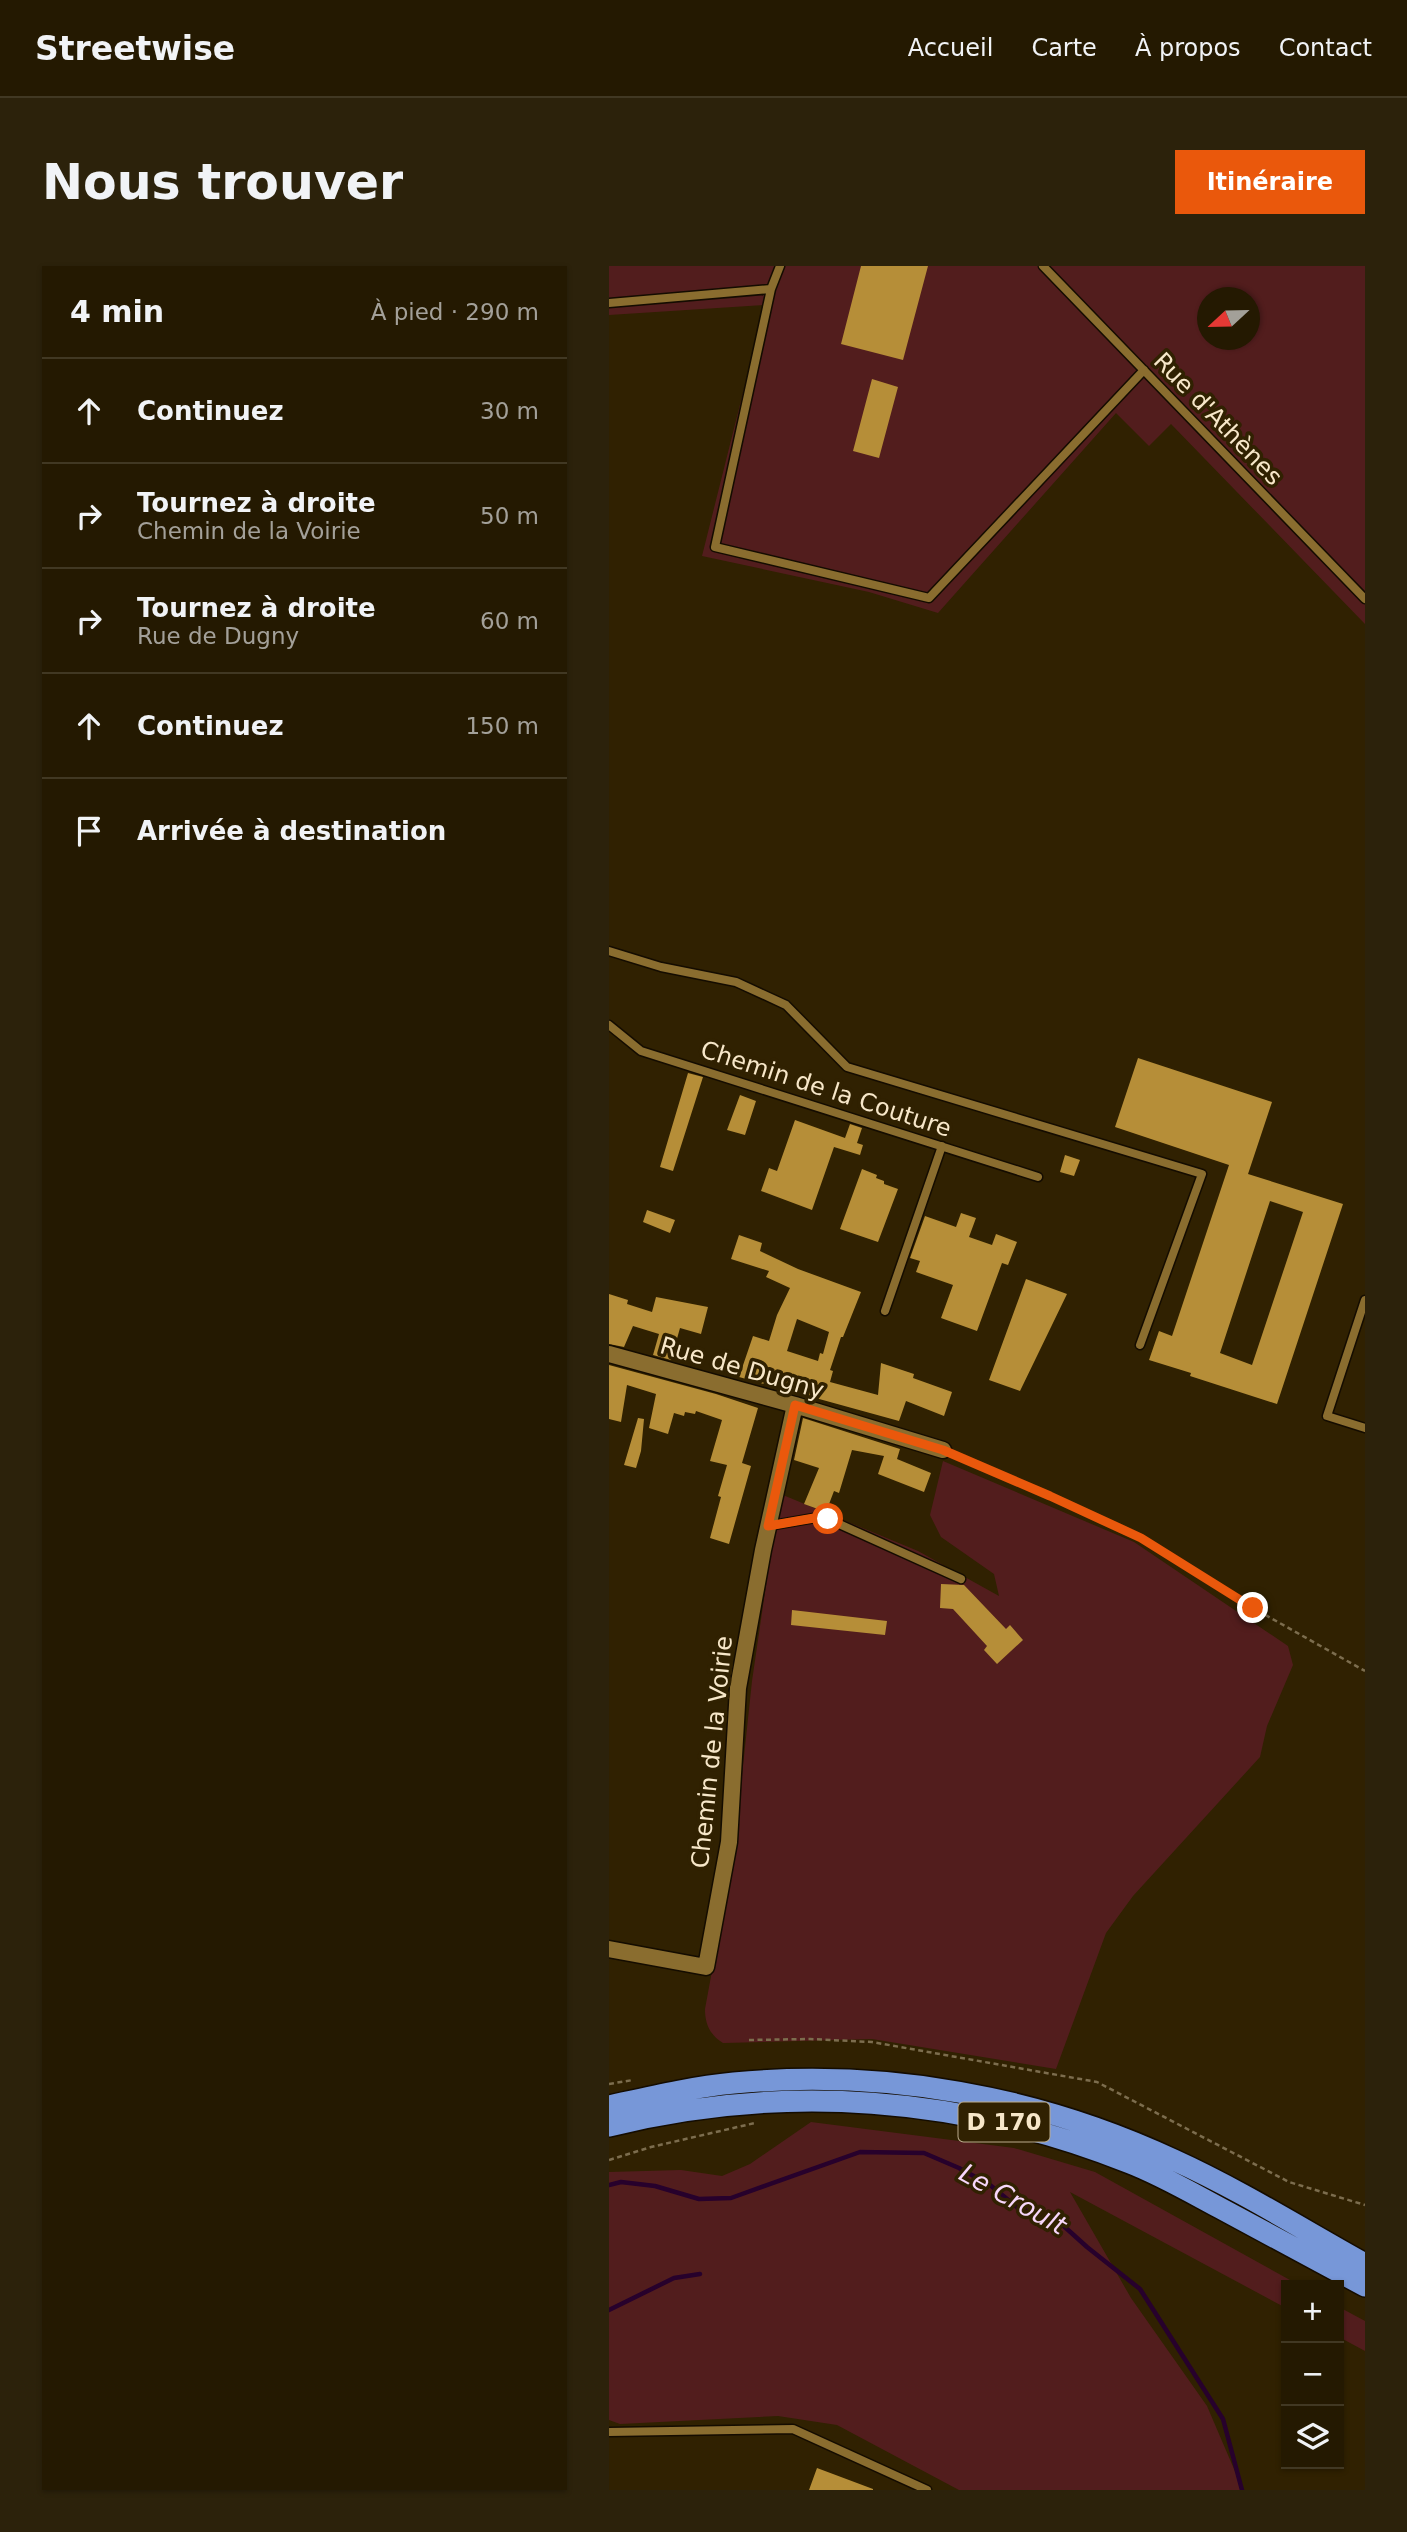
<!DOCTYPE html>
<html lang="fr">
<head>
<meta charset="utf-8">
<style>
  :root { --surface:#241901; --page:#2c220b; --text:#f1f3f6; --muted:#a3a099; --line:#413823; --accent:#ea580c }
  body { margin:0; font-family:"DejaVu Sans",sans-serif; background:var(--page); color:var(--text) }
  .controls { position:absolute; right:21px; bottom:21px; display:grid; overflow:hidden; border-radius:0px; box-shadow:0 2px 5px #0004 }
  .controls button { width:63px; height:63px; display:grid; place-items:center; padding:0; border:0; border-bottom:2px solid var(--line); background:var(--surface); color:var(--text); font:35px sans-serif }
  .compass { position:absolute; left:588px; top:21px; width:63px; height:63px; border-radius:50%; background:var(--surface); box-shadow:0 2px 5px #0004; rotate:248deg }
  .stop { position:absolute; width:21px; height:21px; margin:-16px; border:5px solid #ea580c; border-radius:50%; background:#fff }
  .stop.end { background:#ea580c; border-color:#fff; box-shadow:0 2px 7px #0008 }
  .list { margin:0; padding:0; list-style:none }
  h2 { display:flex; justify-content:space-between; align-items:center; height:91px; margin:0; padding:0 28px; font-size:30px }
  h2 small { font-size:23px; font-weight:400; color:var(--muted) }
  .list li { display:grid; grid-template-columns:46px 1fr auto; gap:21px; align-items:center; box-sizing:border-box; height:105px; padding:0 28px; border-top:2px solid var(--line) }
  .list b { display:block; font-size:26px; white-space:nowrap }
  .list p { margin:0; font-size:23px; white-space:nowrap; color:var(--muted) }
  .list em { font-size:23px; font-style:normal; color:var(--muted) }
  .icon { flex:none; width:38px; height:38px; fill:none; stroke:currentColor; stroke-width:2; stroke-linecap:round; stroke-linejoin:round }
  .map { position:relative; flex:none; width:756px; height:2224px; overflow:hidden; border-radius:0px }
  header { display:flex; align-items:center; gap:42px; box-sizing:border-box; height:98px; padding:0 35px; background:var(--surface); border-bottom:2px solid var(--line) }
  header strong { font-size:33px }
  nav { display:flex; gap:38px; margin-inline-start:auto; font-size:24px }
  .intro { display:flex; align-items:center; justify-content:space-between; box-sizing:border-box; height:168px; padding:0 42px }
  h1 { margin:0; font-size:49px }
  .button { padding:18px 32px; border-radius:0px; background:var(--accent); color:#fff; font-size:24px; font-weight:700 }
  main { display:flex; gap:42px; padding:0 42px }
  aside { flex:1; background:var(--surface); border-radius:0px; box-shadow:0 2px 5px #0004 }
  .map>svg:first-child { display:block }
</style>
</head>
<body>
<header>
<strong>Streetwise</strong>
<nav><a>Accueil</a><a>Carte</a><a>À propos</a><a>Contact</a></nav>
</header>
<div class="intro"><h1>Nous trouver</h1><a class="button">Itinéraire</a></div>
<main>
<aside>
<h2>4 min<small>À pied · 290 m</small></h2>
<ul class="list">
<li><svg class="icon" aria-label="ahead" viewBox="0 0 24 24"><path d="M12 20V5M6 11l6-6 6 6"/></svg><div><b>Continuez</b></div><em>30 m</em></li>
<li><svg class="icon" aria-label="right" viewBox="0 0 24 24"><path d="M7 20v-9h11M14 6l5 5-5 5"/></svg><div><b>Tournez à droite</b><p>Chemin de la Voirie</p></div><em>50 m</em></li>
<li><svg class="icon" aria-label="right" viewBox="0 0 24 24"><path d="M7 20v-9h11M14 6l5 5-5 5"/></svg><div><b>Tournez à droite</b><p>Rue de Dugny</p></div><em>60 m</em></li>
<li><svg class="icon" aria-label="ahead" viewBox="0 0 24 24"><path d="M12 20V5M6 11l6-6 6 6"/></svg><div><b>Continuez</b></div><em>150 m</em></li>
<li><svg class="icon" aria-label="arrive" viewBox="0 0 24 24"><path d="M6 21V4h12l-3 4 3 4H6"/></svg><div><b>Arrivée à destination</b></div></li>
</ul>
</aside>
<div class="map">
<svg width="756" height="2224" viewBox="0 0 756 2224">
  <rect width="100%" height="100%" fill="#302101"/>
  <!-- green -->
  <path fill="#521d1d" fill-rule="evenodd" d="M0 0H756V358L562 158 540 180 507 147 329 347 260 326 93 290 156 39 0 49ZM598 32H640V74H598Z
    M334 1195 525 1276 679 1380 684 1399 658 1460 651 1491 524 1630 497 1667 447 1803 263 1773 114 1777C101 1769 96 1758 96 1743L125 1585 143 1415 162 1285 174 1229 309 1285 390 1330 385 1308 332 1271 321 1249Z
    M202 1856 405 1882 486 1906 690 2019H677V2042L461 1926 522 2032 598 2140 634 2224H350L228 2159 169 2150 11 2158 0 2154V1906L72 1904 113 1910 141 1898Z
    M730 2041 756 2055V2085L730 2071Z"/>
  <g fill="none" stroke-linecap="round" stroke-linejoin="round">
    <!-- stream -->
    <path stroke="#27012c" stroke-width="4.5" d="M0 1919 12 1916 46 1920 90 1933 122 1932 251 1886 315 1887 350 1902 381 1919 409 1942 448 1954 478 1981 531 2023 614 2153 633 2224
      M0 2044 65 2012 91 2008"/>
  </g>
  <!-- building -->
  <path fill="#b68e38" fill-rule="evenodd" d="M252 0H319L294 94 232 78Z
    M263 113 289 121 270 192 244 185Z
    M529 792 663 836 639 908 734 938 668 1138 581 1110 582 1107 540 1094 550 1065 563 1070 620 899 506 861ZM661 935 694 946 643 1099 611 1087Z
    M79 807 94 811 64 905 51 901Z
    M131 829 147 835 136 869 118 864Z
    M186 854 236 872 241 858 253 862 248 877 254 879 251 889 225 881 203 944 152 925 160 902 168 905Z
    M456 889 471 894 465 910 451 906Z
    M253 903 268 909 267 912 275 915V918L289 923 269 976 231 963Z
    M38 944 66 954 61 967 34 956Z
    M352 947 367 952 360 971 383 979 387 968 408 976 399 999 393 997 368 1065 332 1052 344 1019 307 1006 311 995 301 992 316 950 347 961Z
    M130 969 153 977 151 985 189 1003 252 1026 234 1071H232L221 1104 224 1105 221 1116 269 1129 272 1097 305 1108 304 1112 343 1126 335 1150 297 1135 290 1155 130 1111 144 1070 160 1075 168 1049 181 1022 157 1011 160 1005 122 993ZM188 1053 220 1066 214 1088 211 1087 209 1095 178 1085Z
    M417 1013 458 1028 411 1125 380 1114Z
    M0 1028 19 1034 18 1038 43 1046 47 1031 99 1041 92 1068 71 1062 62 1094 44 1089 50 1068 24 1060 15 1081 0 1078Z
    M0 1099 107 1128 149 1142 133 1197 142 1200 120 1278 101 1272 112 1231 109 1230 118 1199 101 1195 113 1154 87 1145 86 1148 76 1146 75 1150 65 1147 59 1168 40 1162 47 1128 18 1119 12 1156 0 1153Z
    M29 1152 35 1153 32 1185 27 1202 15 1199Z
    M194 1152 291 1183 288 1193 322 1207 315 1226 269 1208 275 1190 243 1184 230 1227 225 1225 217 1246 195 1238 210 1202 185 1194Z
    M332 1318 355 1319 397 1363 401 1359 414 1374 388 1398 375 1384 378 1380 344 1343 331 1342Z
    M183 1344 278 1355 276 1369 182 1359Z
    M208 2202 264 2223V2224H200Z"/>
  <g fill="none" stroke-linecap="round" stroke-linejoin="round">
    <!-- lane casing -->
    <g stroke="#140c00" stroke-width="11">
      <path id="lane" d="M434 0 756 333
        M162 23 106 281 320 332 535 104
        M0 37 162 23 171 0
        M0 685 52 701 127 716 177 739 238 801 593 908 531 1079
        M0 759 32 785 429 911
        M756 1034 718 1150 756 1162
        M276 1045 333 880
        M159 1260 211 1251 219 1253 352 1313
        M0 2166 184 2163 318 2224"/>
    </g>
    <!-- street casing -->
    <g stroke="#140c00" stroke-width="19">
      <path id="street" d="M0 1088 186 1139 334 1184
        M0 1683 97 1701 120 1576 129 1422 154 1284 186 1139"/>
    </g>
    <!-- highway casing -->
    <g stroke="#140c00" stroke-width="24">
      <path id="highway" d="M0 1840C41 1831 83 1821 125 1817 276 1803 428 1830 565 1894 631 1924 693 1963 756 1998
        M0 1860C174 1817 354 1830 521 1897 552 1909 581 1926 611 1942 660 1968 708 1994 756 2020"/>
    </g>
    <!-- path -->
    <path stroke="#7c6d4e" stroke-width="2.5" stroke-dasharray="5 3.5" stroke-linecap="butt" d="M347 1190 532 1272 644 1342 756 1405
      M140 1774 201 1773 263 1776 488 1816 680 1916 756 1939
      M0 1818 24 1814
      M0 1894 42 1881 146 1857"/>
    <!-- lane -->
    <use href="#lane" stroke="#8a6d2f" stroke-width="8"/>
    <!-- street -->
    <use href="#street" stroke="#8a6d2f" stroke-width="16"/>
    <!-- highway -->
    <use href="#highway" stroke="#7797d8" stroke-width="21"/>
  </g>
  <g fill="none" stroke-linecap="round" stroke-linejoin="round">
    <!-- route -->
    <path stroke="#ea580c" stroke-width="9" d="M219 1253 211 1251 159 1260 186 1139 334 1184 441 1230 532 1272 644 1342"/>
  </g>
  <g text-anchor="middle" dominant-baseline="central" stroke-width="7" stroke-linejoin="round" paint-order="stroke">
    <!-- shield labels -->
    <rect fill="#302101" stroke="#bbac8d" stroke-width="2" x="349.5" y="1836.5" width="91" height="39" rx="5"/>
    <g font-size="23" font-weight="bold" fill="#f7e7c9">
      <text x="395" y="1856">D 170</text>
    </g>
    <!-- street labels -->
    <g font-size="24" fill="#f7e7c9" stroke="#302101">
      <text transform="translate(609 153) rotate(46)">Rue d'Athènes</text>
      <text transform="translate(217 823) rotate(18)">Chemin de la Couture</text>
      <text transform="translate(133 1102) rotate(16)">Rue de Dugny</text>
      <text transform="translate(103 1486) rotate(-84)">Chemin de la Voirie</text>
    </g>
    <!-- water labels -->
    <g font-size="26" font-style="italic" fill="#f7d7fa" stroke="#302101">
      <text transform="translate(404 1933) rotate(29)">Le Croult</text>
    </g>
  </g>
</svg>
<div class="controls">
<button>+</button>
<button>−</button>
<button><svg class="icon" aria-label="layers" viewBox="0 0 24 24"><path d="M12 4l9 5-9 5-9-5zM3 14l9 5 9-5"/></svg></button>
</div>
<svg class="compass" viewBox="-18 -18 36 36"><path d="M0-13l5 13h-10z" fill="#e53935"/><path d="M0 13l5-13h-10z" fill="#a3a099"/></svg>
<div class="stop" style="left:219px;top:1253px"></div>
<div class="stop end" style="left:644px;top:1342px"></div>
</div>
</main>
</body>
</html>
